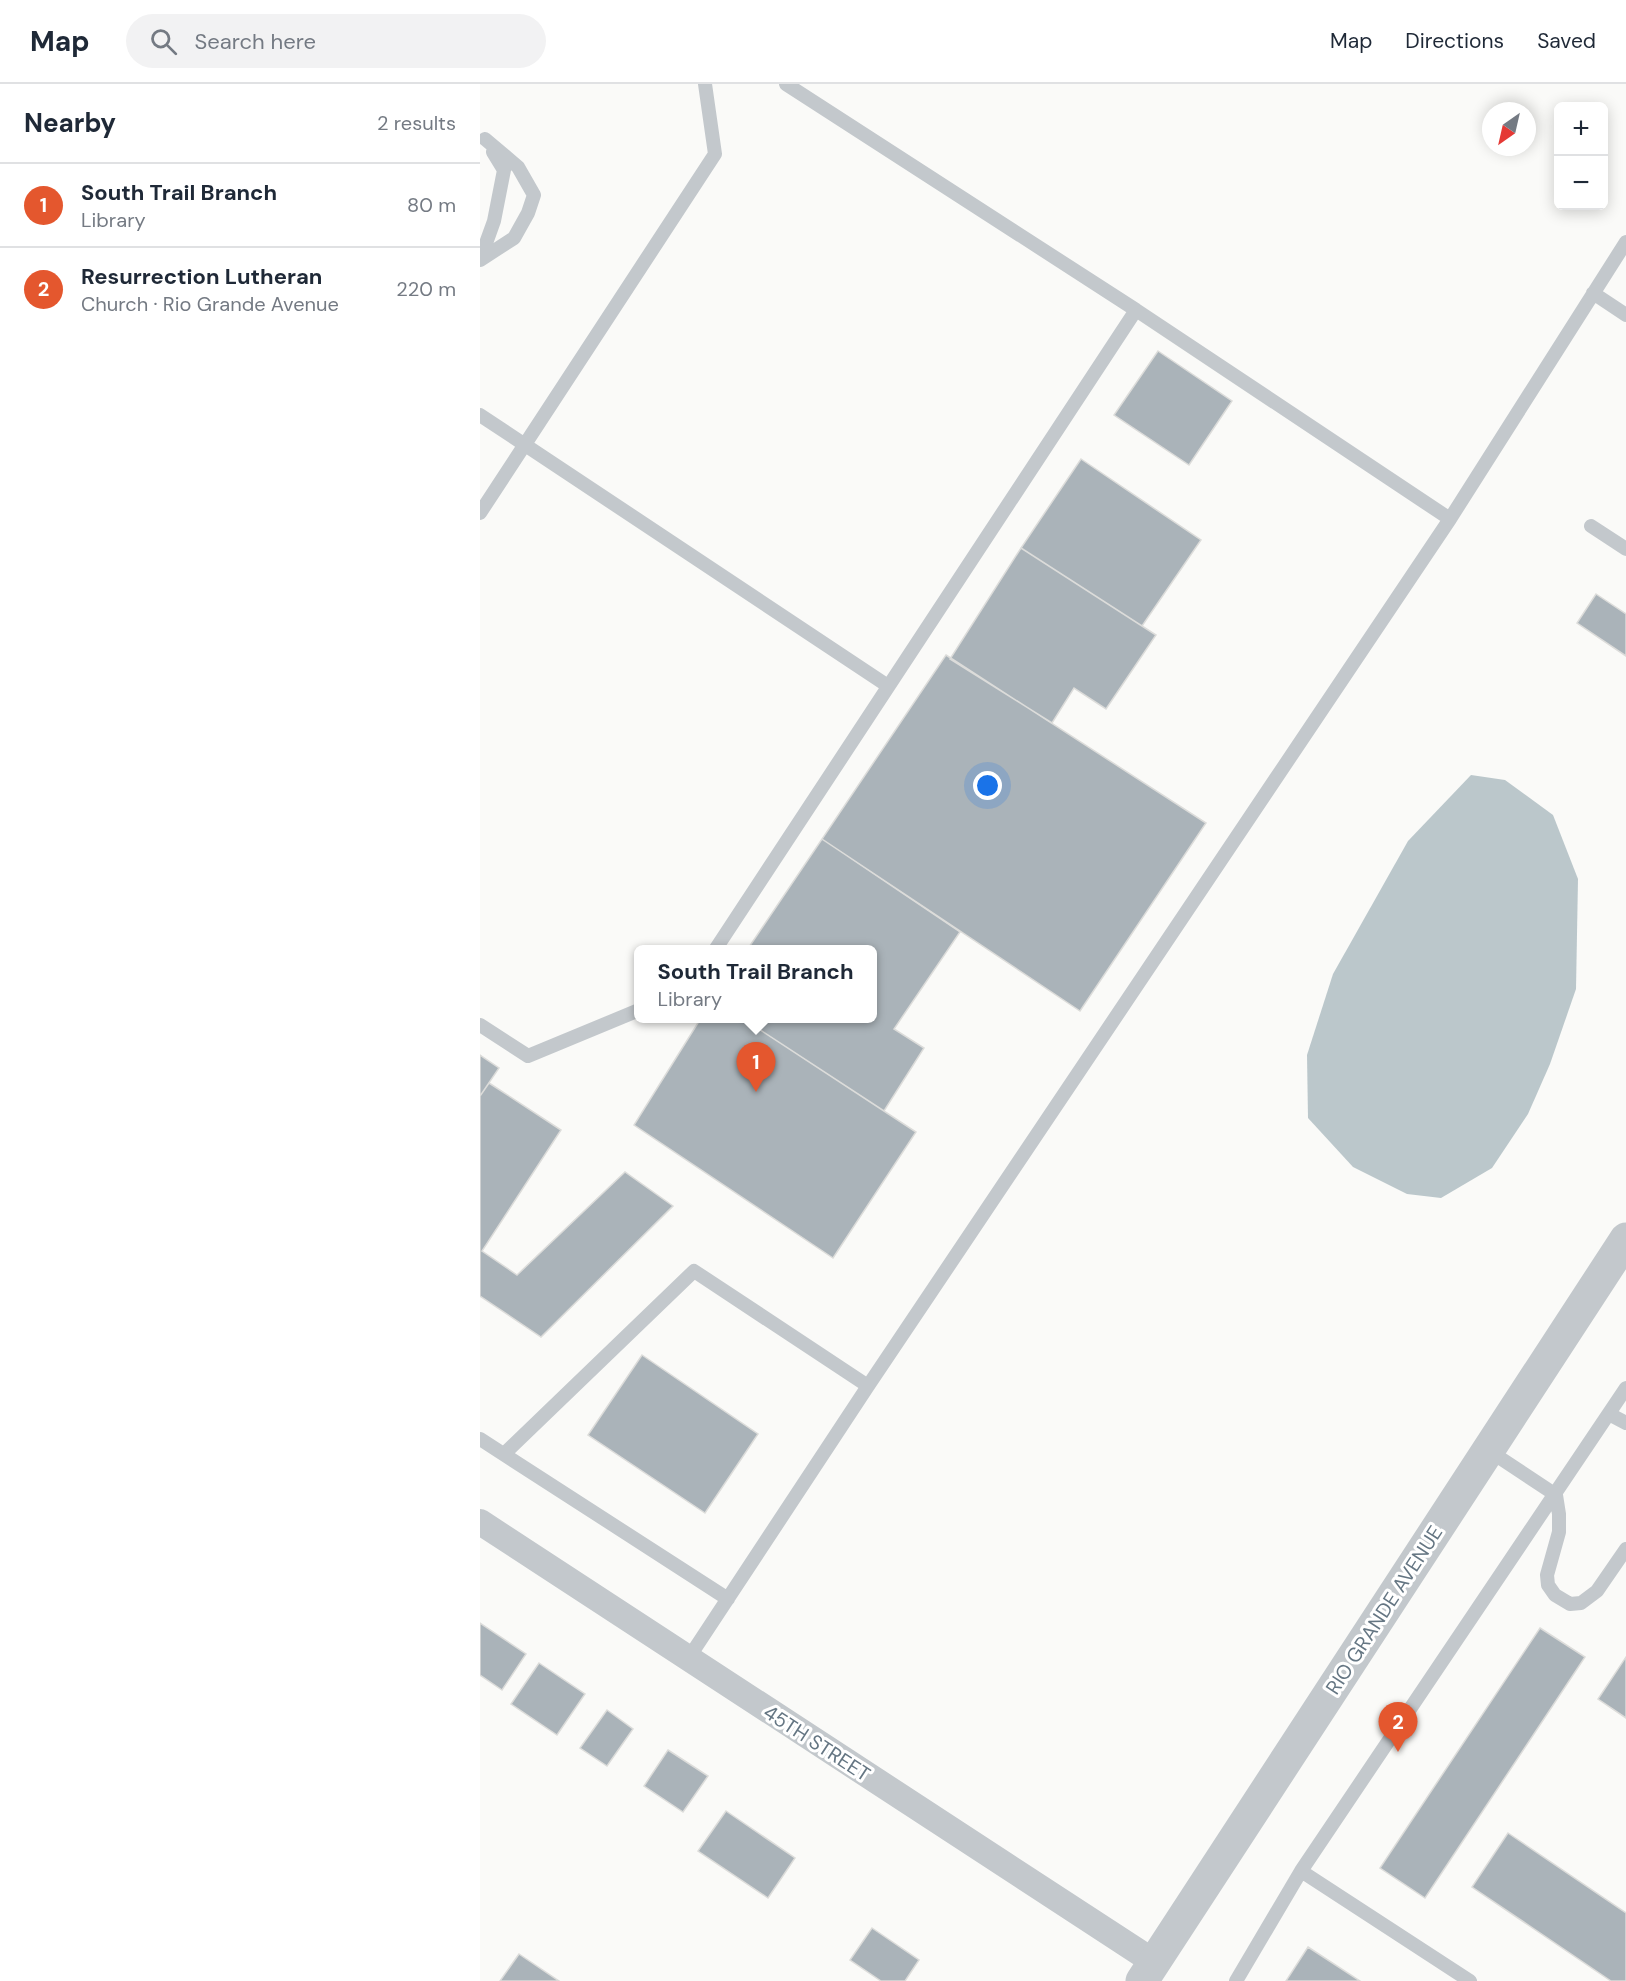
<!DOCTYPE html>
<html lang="en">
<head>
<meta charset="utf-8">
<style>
  :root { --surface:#fff; --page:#f2f2f3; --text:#1f2937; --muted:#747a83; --line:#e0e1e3; --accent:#e4572e }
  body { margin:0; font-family:"DM Sans",sans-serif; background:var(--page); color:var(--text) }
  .controls { position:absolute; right:18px; top:18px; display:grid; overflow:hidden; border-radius:9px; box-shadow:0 3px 15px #0003 }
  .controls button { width:54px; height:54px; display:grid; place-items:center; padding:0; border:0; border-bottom:2px solid var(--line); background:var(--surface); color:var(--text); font:30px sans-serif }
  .compass { position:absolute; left:1002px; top:18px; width:54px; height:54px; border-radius:50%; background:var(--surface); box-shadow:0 3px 15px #0003; rotate:214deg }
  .you { position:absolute; left:508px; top:702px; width:21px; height:21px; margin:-15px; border:4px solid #fff; border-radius:50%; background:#1a73e8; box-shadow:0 0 0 9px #1a73e833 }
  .badge { display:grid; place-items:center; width:39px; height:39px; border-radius:50%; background:var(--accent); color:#fff; font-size:20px; font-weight:700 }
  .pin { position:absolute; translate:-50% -50px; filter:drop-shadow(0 2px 3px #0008) }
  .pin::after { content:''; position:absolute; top:32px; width:21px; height:18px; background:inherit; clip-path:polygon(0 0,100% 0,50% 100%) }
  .popup { position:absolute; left:154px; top:861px; width:243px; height:78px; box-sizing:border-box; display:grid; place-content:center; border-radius:9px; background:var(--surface); filter:drop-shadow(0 2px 4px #0005); font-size:20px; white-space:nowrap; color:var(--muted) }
  .popup b { font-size:22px; color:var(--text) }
  .popup::after { content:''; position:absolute; left:50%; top:100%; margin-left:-12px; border:12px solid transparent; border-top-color:var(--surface) }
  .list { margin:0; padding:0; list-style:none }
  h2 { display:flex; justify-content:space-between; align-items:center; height:78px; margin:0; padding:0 24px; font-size:26px }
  h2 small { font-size:20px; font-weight:400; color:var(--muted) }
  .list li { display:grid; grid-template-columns:39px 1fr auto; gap:18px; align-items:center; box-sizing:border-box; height:84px; padding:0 24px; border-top:2px solid var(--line) }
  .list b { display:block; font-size:22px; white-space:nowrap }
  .list p { margin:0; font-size:20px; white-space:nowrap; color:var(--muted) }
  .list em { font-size:20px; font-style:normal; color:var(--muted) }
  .icon { flex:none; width:33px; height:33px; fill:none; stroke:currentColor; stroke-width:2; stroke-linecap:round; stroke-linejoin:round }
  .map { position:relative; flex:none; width:1146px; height:1897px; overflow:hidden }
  header { display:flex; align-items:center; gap:36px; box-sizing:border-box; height:84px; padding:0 30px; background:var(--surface); border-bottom:2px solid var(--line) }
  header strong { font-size:28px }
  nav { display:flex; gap:33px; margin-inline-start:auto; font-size:21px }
  .search { width:420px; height:54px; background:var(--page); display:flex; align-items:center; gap:15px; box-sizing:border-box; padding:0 21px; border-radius:33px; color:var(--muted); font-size:22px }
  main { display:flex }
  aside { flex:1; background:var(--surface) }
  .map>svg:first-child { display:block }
</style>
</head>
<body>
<header>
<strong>Map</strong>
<div class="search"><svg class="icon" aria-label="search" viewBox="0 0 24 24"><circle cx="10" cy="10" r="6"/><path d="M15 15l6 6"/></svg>Search here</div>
<nav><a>Map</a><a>Directions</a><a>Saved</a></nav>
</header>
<main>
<aside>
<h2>Nearby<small>2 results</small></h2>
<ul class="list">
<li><span class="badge">1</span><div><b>South Trail Branch</b><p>Library</p></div><em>80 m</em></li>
<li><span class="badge">2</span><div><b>Resurrection Lutheran</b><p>Church · Rio Grande Avenue</p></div><em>220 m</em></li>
</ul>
</aside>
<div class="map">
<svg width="1146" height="1897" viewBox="0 0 1146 1897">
  <rect width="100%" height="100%" fill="#fafaf8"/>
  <!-- water -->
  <path fill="#bbc7cb" d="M991 691 1025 696 1073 731 1098 795 1096 905 1070 980 1048 1030 1012 1084 961 1114 927 1110 873 1083 828 1034 827 971 853 890 928 757Z"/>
  <!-- building -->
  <path fill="#aab3b9" stroke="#dcdcda" stroke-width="1.5" d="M678 267 752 317 709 381 634 331Z
    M601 375 721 456 662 542 541 464Z
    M541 464 676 551 626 625 594 604 572 639 470 575Z
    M1116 510 1146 530V572L1097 539Z
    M466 571 726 739 600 927 342 755Z
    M342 755 480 848 414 945 444 964 404 1027 262 934H393V866H267Z
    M221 934H262L436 1048 353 1174 154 1041Z
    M0 971 19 984 0 1012Z
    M9 999 81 1046 2 1167 37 1191 145 1088 193 1122 61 1253 0 1212V1012Z
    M162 1271 278 1350 225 1429 108 1351Z
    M0 1539 46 1570 22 1606 0 1591Z
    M1060 1544 1105 1573 945 1814 900 1784Z
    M1146 1573V1634L1118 1615Z
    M59 1579 105 1610 77 1651 31 1620Z
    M127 1626 153 1645 127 1682 100 1664Z
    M188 1666 228 1692 203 1728 164 1702Z
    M246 1727 315 1774 288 1814 218 1767Z
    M1028 1749 1146 1829V1897H1131L992 1803Z
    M392 1844 439 1876 425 1897H401L370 1876Z
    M828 1863 880 1897H806Z
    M39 1870 79 1897H20Z"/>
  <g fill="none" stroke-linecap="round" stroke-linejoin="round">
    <!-- service -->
    <path stroke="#c3c8cc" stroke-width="14" d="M0 176 34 154 48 129 54 111 38 83 5 55
      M0 176 14 137 24 86 13 68
      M1113 209 1146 231
      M656 226 970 435
      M0 331 408 602
      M0 429 235 70 225 0
      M1111 442 1146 465
      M235 866 656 226 306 0
      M0 941 48 972 159 926
      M1129 1330 1146 1339
      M0 1355 248 1515
      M1008 1366 1076 1411 1079 1430V1448L1067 1491 1068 1501 1075 1511 1090 1520 1101 1519 1117 1507 1146 1465
      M24 1370 214 1187 388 1302
      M208 1575 388 1302 970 435 1146 158
      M821 1787 990 1897
      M756 1897 821 1787 1146 1304"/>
    <!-- minor -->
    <path stroke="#c3c8cc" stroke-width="26" d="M0 1438 674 1878"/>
    <!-- tertiary -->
    <path stroke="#c3c8cc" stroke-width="33" d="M662 1897 1146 1155"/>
  </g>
  <g text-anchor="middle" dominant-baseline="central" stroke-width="6" stroke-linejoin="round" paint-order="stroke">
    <!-- street labels -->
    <g font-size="20" fill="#657683" stroke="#fff">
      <text transform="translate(904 1526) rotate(-57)">RIO GRANDE AVENUE</text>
      <text transform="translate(337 1659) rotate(33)">45TH STREET</text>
    </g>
  </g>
</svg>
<div class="controls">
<button>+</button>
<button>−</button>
</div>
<svg class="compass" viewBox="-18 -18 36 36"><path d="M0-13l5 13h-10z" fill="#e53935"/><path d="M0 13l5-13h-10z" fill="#747a83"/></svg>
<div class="you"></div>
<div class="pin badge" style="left:276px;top:1008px">1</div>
<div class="popup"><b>South Trail Branch</b>Library</div>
<div class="pin badge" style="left:918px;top:1668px">2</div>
</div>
</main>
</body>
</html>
